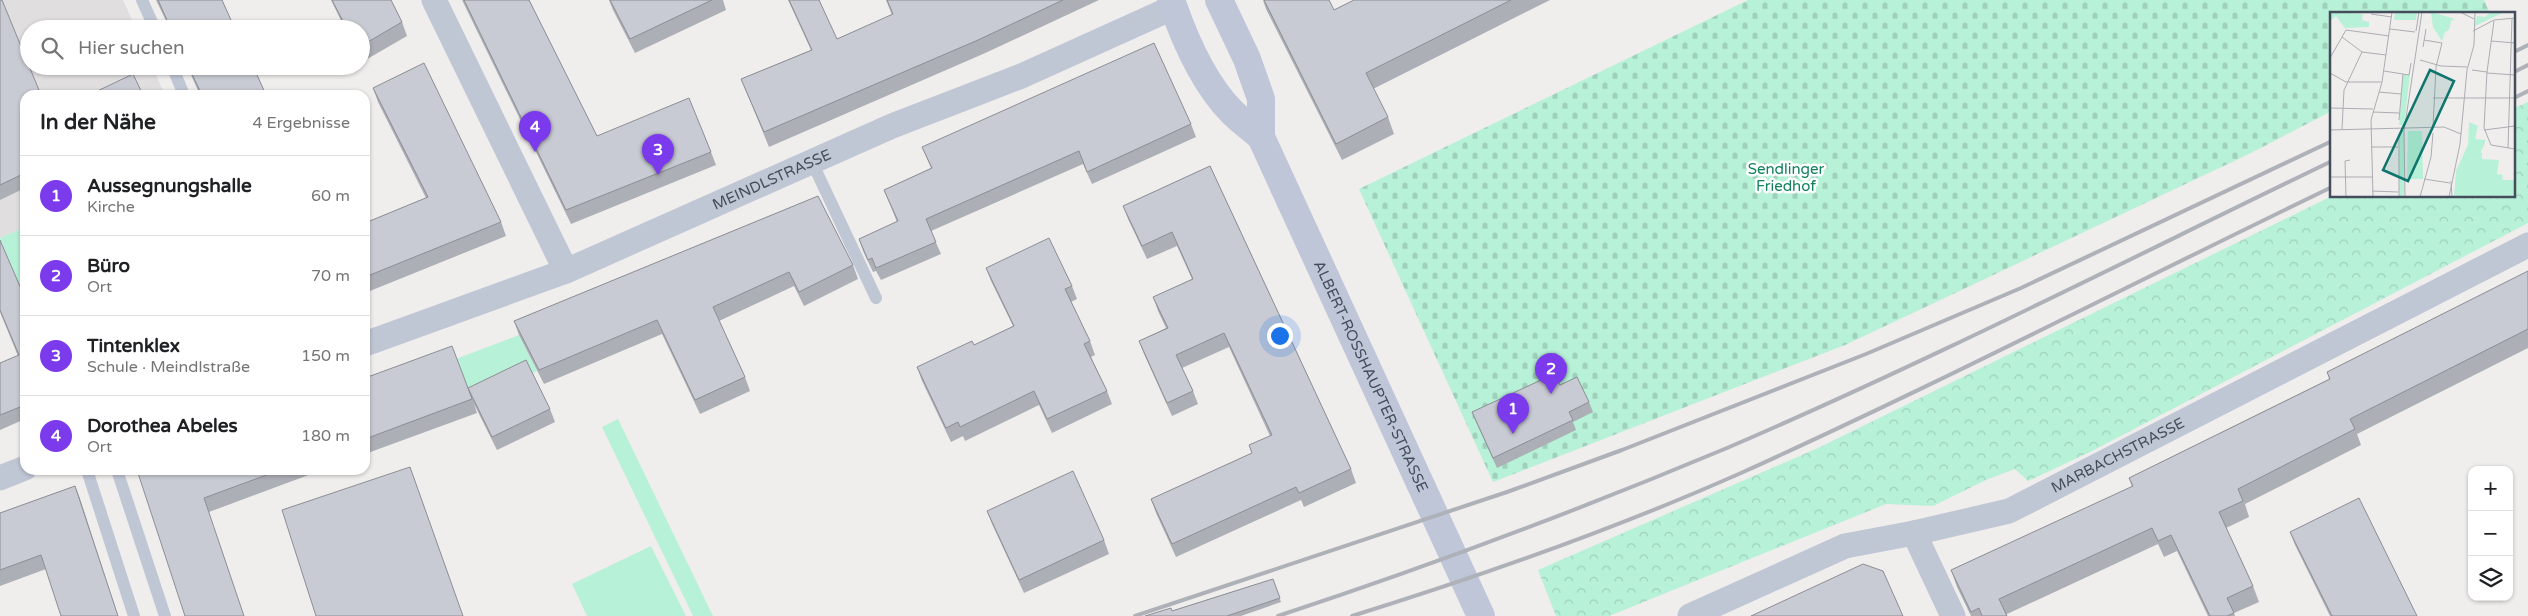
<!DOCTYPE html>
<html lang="de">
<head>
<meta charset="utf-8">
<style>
  :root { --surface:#fff; --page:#f2f2f2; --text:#202124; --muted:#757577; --line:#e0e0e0; --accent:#7c3aed }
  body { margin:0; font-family:"Varela Round",sans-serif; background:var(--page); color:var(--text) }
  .controls { position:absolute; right:15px; bottom:15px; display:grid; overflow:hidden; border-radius:10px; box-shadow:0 1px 4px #0004 }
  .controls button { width:45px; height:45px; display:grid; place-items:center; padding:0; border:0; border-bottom:1px solid var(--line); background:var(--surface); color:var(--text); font:25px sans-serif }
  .you { position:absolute; left:1279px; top:335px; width:18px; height:18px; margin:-12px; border:4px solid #fff; border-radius:50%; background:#1a73e8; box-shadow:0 0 0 8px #1a73e833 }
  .badge { display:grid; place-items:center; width:32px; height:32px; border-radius:50%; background:var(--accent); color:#fff; font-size:16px; font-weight:700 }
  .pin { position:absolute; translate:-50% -41px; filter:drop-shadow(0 1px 2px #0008) }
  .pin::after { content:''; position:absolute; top:26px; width:18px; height:15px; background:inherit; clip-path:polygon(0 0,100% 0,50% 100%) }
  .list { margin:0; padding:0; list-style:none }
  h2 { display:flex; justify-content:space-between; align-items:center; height:65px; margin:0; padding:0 20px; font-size:21px }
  h2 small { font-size:16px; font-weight:400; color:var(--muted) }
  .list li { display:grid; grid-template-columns:32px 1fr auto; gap:15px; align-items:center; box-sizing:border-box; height:80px; padding:0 20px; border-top:1px solid var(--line) }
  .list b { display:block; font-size:19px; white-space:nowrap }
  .list p { margin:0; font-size:16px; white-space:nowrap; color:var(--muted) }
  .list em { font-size:16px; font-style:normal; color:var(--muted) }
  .icon { flex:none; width:28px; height:28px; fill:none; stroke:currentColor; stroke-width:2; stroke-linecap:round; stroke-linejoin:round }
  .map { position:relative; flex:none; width:2528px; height:616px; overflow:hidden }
  .search { position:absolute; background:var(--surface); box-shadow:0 1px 4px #0004; left:20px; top:20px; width:350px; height:55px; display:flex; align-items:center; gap:12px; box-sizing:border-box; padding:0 18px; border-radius:28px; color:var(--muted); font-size:19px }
  .panel { position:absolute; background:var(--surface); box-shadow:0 1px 4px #0004; left:20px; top:90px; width:350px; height:385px; border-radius:15px }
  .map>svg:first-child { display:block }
</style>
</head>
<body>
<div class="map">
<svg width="2528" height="616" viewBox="0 0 2528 616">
  <defs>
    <pattern id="forest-crowns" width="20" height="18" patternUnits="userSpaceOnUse" patternTransform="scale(1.25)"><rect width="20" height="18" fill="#b7f1d7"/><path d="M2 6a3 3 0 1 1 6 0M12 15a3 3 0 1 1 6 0" fill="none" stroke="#9fd0bb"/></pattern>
    <pattern id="cemetery-stones" width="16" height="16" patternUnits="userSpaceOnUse" patternTransform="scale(1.25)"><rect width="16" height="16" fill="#b7f1d7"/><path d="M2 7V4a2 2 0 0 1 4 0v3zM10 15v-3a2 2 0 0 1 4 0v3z" fill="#9fd0bb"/></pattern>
  </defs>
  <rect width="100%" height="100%" fill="#f0eded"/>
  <!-- education -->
  <path fill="#e1dedf" d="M0 0H123L136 29H29V66H152L165 95H25V227L0 238Z"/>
  <!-- forest -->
  <path fill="url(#forest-crowns)" d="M2528 102V223L2092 451 2028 481 2015 469 1986 480 1933 506 1886 504 1609 616H1556L1538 570 1818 448 2332 196H2514V108Z"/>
  <!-- cemetery -->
  <path fill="url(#cemetery-stones)" d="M1748 0H2484L2490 14H2332V111L2249 154 1845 345 1493 482 1359 189Z"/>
  <!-- garden -->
  <path fill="#b7f1d7" d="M25 227V300L0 238Z
    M519 335 537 371 473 402 456 359Z
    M618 419 713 616H693L602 427Z
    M651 546 686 616H587L572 584Z"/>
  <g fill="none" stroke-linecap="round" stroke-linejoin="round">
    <!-- lane -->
    <path stroke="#bfc6d4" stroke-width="12" d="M142 0 155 29
      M172 66 184 95
      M812 162 876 298
      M87 470 134 616
      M117 470 165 616"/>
    <!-- street -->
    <g stroke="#bfc6d4" stroke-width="25">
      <path d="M434 0 566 271"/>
      <path id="s1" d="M365 344 566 271 892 126 1019 77 1174 7"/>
      <path d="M0 478 25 468"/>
      <path d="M1914 533 1953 616"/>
      <path id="s2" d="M1690 616 1845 546 1914 533 2009 511 2528 245"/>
    </g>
    <!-- secondary -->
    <g stroke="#bec6d8" stroke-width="28">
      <path d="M1171 0C1184 38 1203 83 1232 112 1241 121 1252 129 1261 137"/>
      <path id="s3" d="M1219 0 1247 59 1261 99V137L1481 616"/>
    </g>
    <!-- rail -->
    <path stroke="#afb1b8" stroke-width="4" d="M2514 52 2528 45
      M2514 72 2528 65
      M2514 98 2528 91
      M1135 616 1507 492 1622 450 1866 354 2021 288 2332 141
      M1278 616C1430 566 1579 510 1727 448 1932 360 2131 258 2332 161
      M1352 616C1484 575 1615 529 1741 473 1940 383 2135 282 2332 187"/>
  </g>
  <!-- wall -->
  <path fill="#acafb5" d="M0 0 25 95V188L0 200Z
    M156 0H222L235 29H170Z
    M331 0H391L402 22 407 36 362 62 361 29H345Z
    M462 0H529L597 136 711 152 716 165 571 224Z
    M609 0H723L726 10 635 53 613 10Z
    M788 0H819L837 39 892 15 886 0H1099L983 54 769 147 741 79 811 50Z
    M1263 0 1334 10 1354 0H1550L1373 89 1388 117 1394 134 1342 160 1266 9Z
    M187 66H253L266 95H200Z
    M373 88 501 222 506 236 365 293V223L426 198 378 102Z
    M1191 124 1196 137 1092 184 1083 164 931 231 941 254 881 280 876 271 873 272 863 251 859 239 897 222 884 190 931 168 922 147Z
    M1210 166 1351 469 1356 483 1304 507 1301 500 1176 557 1156 513 1151 499 1252 453 1249 445 1270 436 1229 347 1182 368 1193 391 1198 404 1172 416 1144 354 1139 341 1166 328 1158 311 1153 297 1192 279 1177 246 1147 259 1128 219 1123 206Z
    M818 196 853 265 858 279 804 306 794 286 719 321 745 377 750 391 700 414 662 334 544 384 519 335 514 321Z
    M0 240 25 298V419L0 430V363L18 356 0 312Z
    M986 268 1072 286 1077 299 1071 302 1090 341 1095 355 1091 357 1107 391 1112 404 1052 433 1039 405 965 441 963 436 951 442 922 381 917 367 974 345 1013 326 991 281Z
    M2528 271V348L2357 434 2361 445 2245 504 2249 517 2226 528 2253 586 2259 602 2234 613 2235 616H2208L2177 551 2164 557 2158 544 2007 614V616H1971L1957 587 1951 570 2132 487 2129 478 2329 379 2327 372Z
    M365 378 468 388 550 409 555 422 497 450 474 404 477 413 365 454Z
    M1560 385 1589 402 1593 412 1573 422 1576 430 1497 468 1476 422 1472 412Z
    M137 470H322L209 512Z
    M75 486 80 499 46 569 0 586V513Z
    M987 511 1104 540 1109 554 1024 593 992 524Z
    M2290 532 2417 616H2330L2295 545Z
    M1273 579 1281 602 1241 616H1145L1172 611Z"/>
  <!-- shaded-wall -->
  <path fill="#8c8e94" d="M75 486 80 499 118 616Z"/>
  <!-- building -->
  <path fill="#c8cbd3" stroke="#8c8e94" d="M0 0H2L41 95H25V173L0 185Z
    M158 0H222L235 29H171Z
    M332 0H391L402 22 361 46V29H347Z
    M464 0H529L597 136 689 98 711 152 566 210Z
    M610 0H712L630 39Z
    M789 0H819L837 39 893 14 887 0H1063L978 40 764 132 741 79 812 50Z
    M1264 0H1329L1334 10 1354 0H1511L1366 73 1388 117 1336 144Z
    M1154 43 1191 124 1087 172 1079 151 926 219 936 242 876 268 872 258 868 260 859 239 898 221 884 190 932 168 922 147Z
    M424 63 501 222 365 277V223L428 197 373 88Z
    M188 66H253L266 95H202Z
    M133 74 143 95H89Z
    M1210 166 1351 469 1299 493 1296 487 1172 544 1151 499 1252 453 1249 445 1272 435 1224 333 1176 355 1193 391 1167 403 1139 341 1168 328 1153 297 1193 279 1172 232 1142 246 1123 206Z
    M818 196 853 265 799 292 789 272 713 307 745 377 695 400 657 320 539 370 514 321Z
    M1049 238 1072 286 1065 289 1090 341 1084 344 1107 391 1047 419 1034 391 960 427 958 422 946 428 917 367 972 341 974 345 1014 326 986 268Z
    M0 240 25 298V405L0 415V363L19 355 0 310Z
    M2528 271V329L2350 419 2355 429 2238 489 2243 501 2219 512 2253 586 2227 598 2234 613 2227 616H2210L2171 535 2158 541 2152 528 1999 599 2007 616H1982L1979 608 1971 612 1951 570 2133 486 2129 478 2330 379 2327 372Z
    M452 346 468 388 526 360 550 409 492 437 468 388 472 399 365 439V378Z
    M1554 374 1560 385 1577 377 1589 402 1569 412 1573 420 1493 458 1472 412Z
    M410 467 463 616H316L282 510Z
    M137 470H280L204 498 244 616H185Z
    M1073 471 1104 540 1019 580 987 511Z
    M75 486 118 616H61L41 555 0 570V513Z
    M2359 498 2417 616H2332L2290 532Z
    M1863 564 1883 571 1903 616H1751Z
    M1273 579 1280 598 1227 616H1145L1171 608 1172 611Z"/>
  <g text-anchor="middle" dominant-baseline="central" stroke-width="5" stroke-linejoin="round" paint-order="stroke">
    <!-- park labels -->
    <g font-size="15" fill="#10815c" stroke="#fff">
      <text x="1786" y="169">Sendlinger<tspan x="1786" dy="17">Friedhof</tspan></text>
    </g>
    <!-- street labels -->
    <g font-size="15" fill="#444d5c" stroke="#fff">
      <text stroke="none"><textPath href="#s1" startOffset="439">MEINDLSTRASSE</textPath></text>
      <text stroke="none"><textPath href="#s3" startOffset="409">ALBERT-ROSSHAUPTER-STRASSE</textPath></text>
      <text stroke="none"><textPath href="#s2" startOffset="460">MARBACHSTRASSE</textPath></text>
    </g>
  </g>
  <!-- overview -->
  <g transform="translate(2330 12)">
    <rect width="185" height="185" fill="#f0eded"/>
    <path d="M65 0H87L86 8H64ZM101 0 125 7 121 9 119 18 115 20 112 29 103 15ZM161 0H174L145 14 147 4 155 5ZM80 62 74 113H69L73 63ZM139 110 148 114 145 127 155 128V131L139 164 151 185H124L126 159 138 133ZM70 119H74V185H69Z" fill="#b7f1d7"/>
    <path d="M78 119H92L93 167H77Z" fill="#b7f1d7"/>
    <path d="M0 0 33 2 32 8 39 10V15L15 16 6 4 0 9ZM148 139 152 141V147L169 148 167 162 173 163 172 168H185V185H139V165L134 164 139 141Z" fill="#b7f1d7"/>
    <path fill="none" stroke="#abadb3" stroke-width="1" d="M130 0 144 7M41 2 62 5M164 9 157 60 154 116 161 133 185 137M60 17 85 20M86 19 89 0M143 19 164 8 185 6M12 25 32 40 56 43M94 28 112 31 106 55 103 115M161 29 185 31M93 35 96 17M0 46 16 18 59 24M90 48 111 54 137 55M142 58 157 60M54 59 79 63 81 51M0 61 16 70H51M157 61 185 63M49 80 71 82M103 86H185M0 96 43 97M43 100 69 101M69 108 73 62M12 117 14 78 32 40M0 118 114 115 131 122M154 118 185 114M41 135H68M178 136 182 6M0 165H42M94 167 120 171M121 169 122 185M42 179 68 180M16 185 15 149 20 148M43 185 41 108 52 70 62 0M69 185V122M75 185 74 119 92 0M90 185 101 145 103 121M119 185 130 132 137 58 144 33 145 0"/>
    <path fill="#0f766e" fill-opacity="0.15" stroke="#0f766e" stroke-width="2.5" d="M100 58 124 69 78 169 53 158Z"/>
    <rect width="185" height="185" fill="none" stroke="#444d5c" stroke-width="2.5"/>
  </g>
</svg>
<div class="controls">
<button>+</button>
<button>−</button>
<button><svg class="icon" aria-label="layers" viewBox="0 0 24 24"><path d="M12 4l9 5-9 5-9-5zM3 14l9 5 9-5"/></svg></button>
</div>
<div class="you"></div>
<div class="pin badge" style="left:1513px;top:434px">1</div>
<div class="pin badge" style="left:1551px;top:394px">2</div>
<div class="pin badge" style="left:658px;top:175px">3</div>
<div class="pin badge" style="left:535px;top:152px">4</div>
<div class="search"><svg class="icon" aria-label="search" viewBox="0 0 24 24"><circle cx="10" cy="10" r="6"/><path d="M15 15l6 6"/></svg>Hier suchen</div>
<section class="panel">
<h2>In der Nähe<small>4 Ergebnisse</small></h2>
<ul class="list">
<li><span class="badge">1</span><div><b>Aussegnungshalle</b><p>Kirche</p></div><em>60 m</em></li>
<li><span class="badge">2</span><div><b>Büro</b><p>Ort</p></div><em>70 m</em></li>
<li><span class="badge">3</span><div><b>Tintenklex</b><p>Schule · Meindlstraße</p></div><em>150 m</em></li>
<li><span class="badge">4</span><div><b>Dorothea Abeles</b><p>Ort</p></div><em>180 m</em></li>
</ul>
</section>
</div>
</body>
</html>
